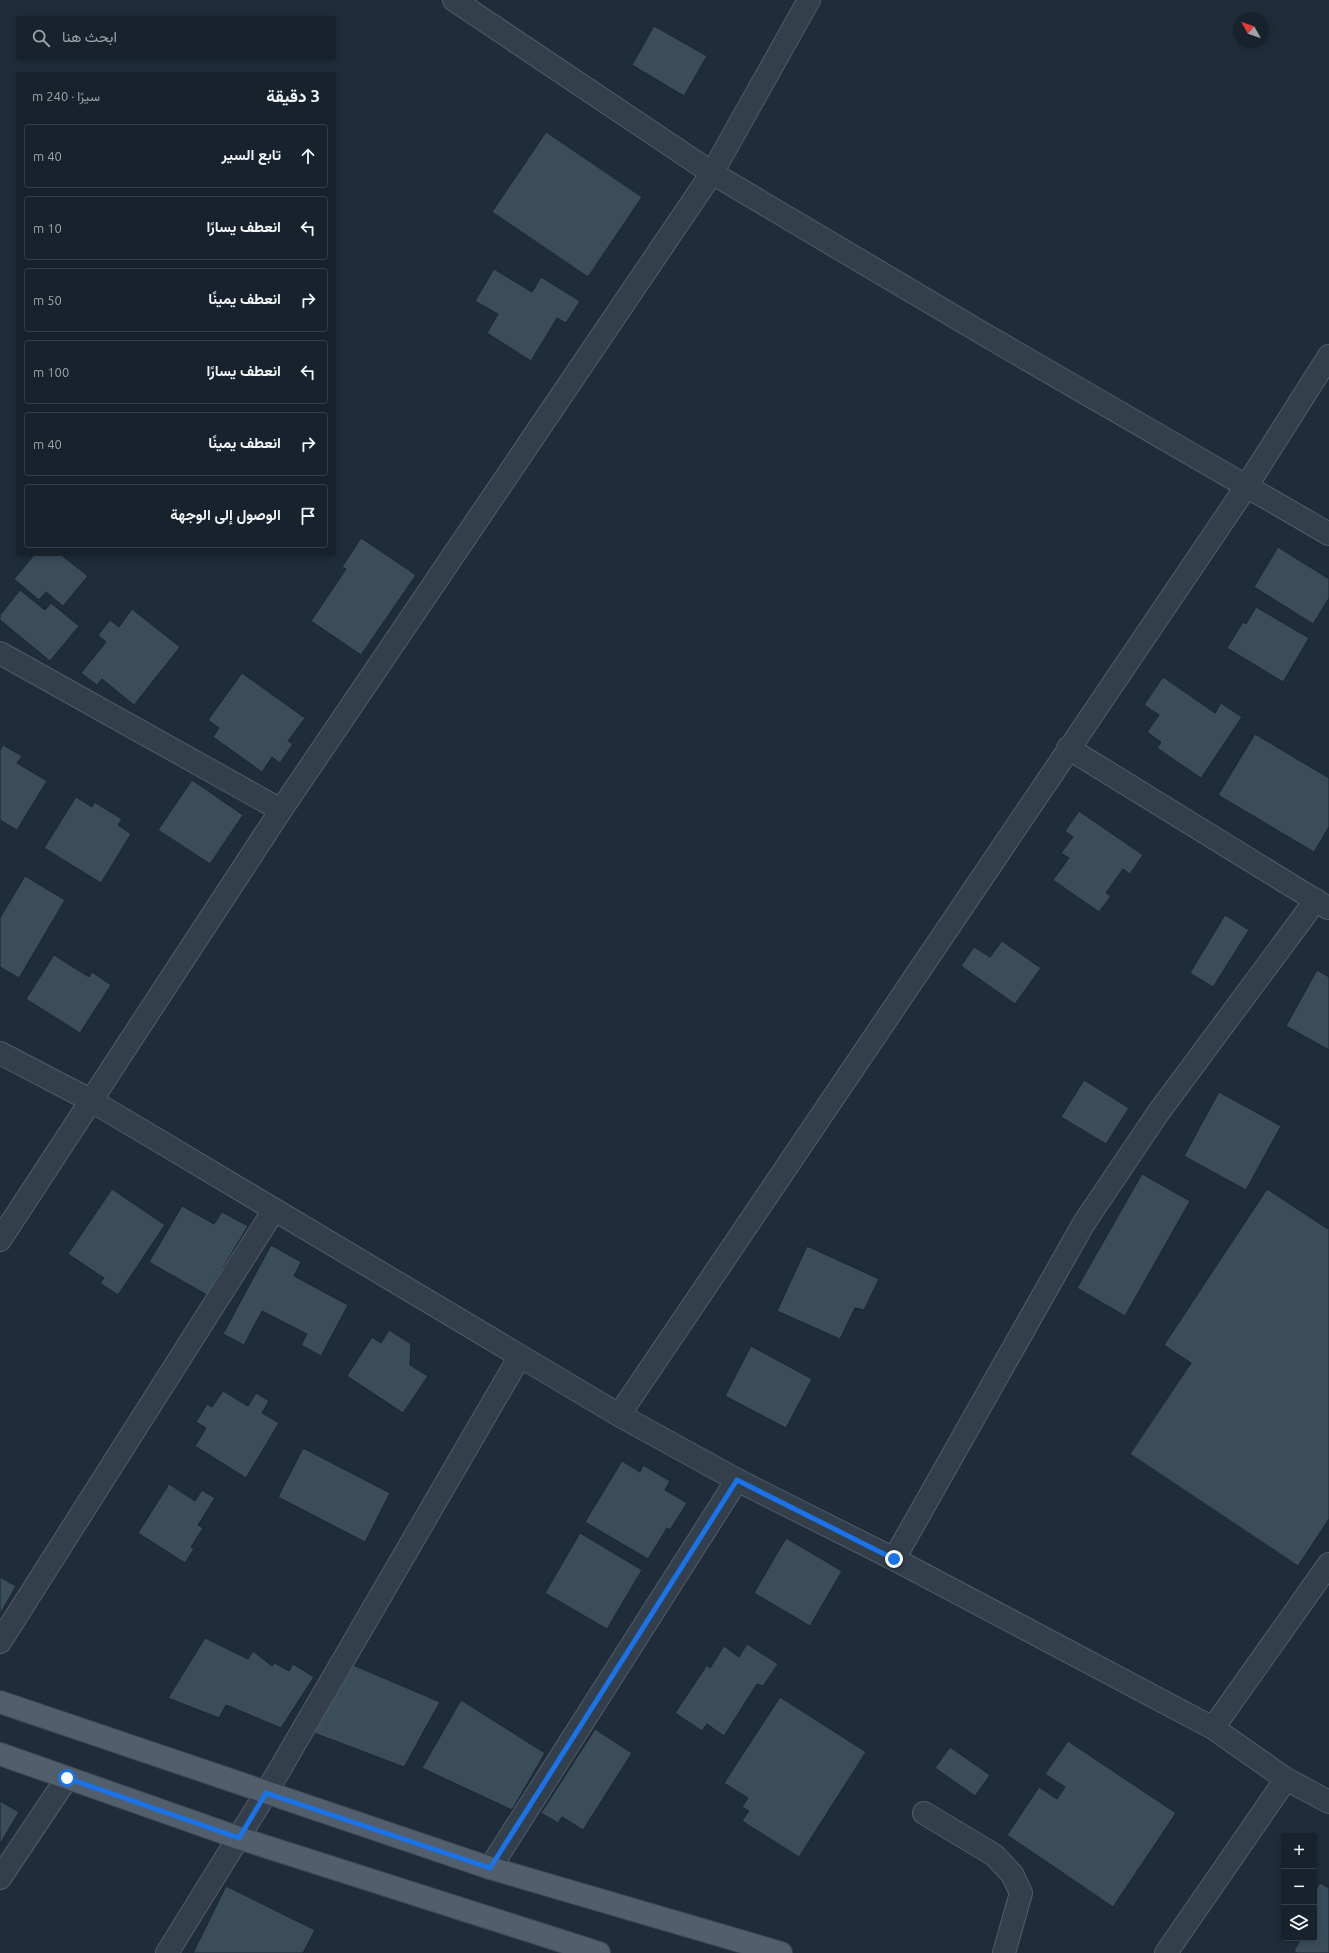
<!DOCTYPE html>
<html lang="ar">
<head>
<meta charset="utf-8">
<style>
  :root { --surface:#17222c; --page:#202a34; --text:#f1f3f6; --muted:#9ea4a9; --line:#363f48 }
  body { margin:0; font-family:Ubuntu,Vazirmatn,sans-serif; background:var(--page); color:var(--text); direction:rtl }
  .controls { position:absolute; right:12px; bottom:12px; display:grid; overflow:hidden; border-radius:4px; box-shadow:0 2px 6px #0003 }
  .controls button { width:36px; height:36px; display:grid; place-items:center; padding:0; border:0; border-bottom:1px solid var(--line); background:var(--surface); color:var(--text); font:20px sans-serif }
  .compass { position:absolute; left:1233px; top:12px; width:36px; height:36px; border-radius:50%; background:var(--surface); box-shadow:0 2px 6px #0003; rotate:310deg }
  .stop { position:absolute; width:12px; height:12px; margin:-9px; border:3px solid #1a73e8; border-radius:50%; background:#fff }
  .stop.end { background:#1a73e8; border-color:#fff; box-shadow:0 1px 4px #0008 }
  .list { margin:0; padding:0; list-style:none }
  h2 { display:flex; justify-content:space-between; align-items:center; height:52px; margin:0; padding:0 16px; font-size:17px }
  h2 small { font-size:13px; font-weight:400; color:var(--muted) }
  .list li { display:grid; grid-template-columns:26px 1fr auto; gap:12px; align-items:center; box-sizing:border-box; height:64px; margin:0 8px 8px; padding:0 8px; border:1px solid var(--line); border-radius:4px }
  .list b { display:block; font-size:15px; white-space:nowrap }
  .list em { font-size:13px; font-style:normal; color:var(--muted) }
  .icon { flex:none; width:22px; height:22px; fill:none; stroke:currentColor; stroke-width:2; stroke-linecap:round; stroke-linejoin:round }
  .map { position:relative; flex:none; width:1329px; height:1953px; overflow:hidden; direction:ltr }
  .search { position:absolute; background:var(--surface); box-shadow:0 2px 6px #0003; left:16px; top:16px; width:320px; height:44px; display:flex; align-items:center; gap:10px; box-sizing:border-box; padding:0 14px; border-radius:4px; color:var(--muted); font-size:15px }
  .panel { position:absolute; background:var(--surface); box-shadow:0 2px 6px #0003; left:16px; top:72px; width:320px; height:484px; border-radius:4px; direction:rtl }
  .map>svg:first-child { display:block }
</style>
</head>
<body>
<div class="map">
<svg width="1329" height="1953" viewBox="0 0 1329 1953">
  <rect width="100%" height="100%" fill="#1f2d3b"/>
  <!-- building -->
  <path fill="#3b4c5b" stroke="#1b2632" d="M654 26 707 56 684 96 632 65Z
    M546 132 642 197 588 277 492 212Z
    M494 269 532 292 541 277 580 301 566 323 557 318 531 361 487 333 498 314 475 301Z
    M361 538 416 575 361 655 311 621 346 569 342 567Z
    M1278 547 1329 579V598L1313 624 1254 587Z
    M35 554H60L88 576 63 606 46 592 39 600 14 579Z
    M20 590 45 610 51 603 79 626 50 661 0 620V615Z
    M1256 607 1309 638 1283 682 1227 648 1243 622 1246 624Z
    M132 609 180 647 134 705 102 679 97 685 81 673 106 642 98 635 110 620 119 627Z
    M242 673 305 718 288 741 293 744 280 763 272 757 262 772 213 737 219 728 208 720Z
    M1163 677 1215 713 1221 703 1242 717 1201 778 1157 748 1161 742 1147 732 1159 715 1144 705Z
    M1255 734 1329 778V827L1314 852 1218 795Z
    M3 745 22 756 17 763 47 781 17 830 0 820V750Z
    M192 780 243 815 210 864 158 830Z
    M76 797 92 807 94 802 122 819 118 825 131 834 101 883 44 848Z
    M1079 811 1143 855 1130 874 1123 869 1106 893 1111 896 1099 912 1053 880 1069 858 1061 853 1073 837 1065 831Z
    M25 876 65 900 19 978 0 967V918Z
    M1225 915 1249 930 1213 987 1190 973Z
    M1002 941 1041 968 1015 1004 961 966 974 947 990 957Z
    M54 955 89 977 92 972 111 985 80 1033 26 999Z
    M1317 970 1329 977V1050L1286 1026Z
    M1084 1080 1129 1108 1106 1144 1061 1117Z
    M1219 1092 1281 1126 1246 1190 1184 1156Z
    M1142 1174 1190 1201 1125 1316 1077 1288Z
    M112 1189 165 1225 118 1295 100 1283 104 1278 68 1254Z
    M1267 1189 1328 1229 1329 1227V1519L1298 1566 1130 1454 1191 1363 1164 1345Z
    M182 1206 214 1224 222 1212 248 1226 207 1295 149 1262Z
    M271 1245 301 1262 294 1276 348 1305 321 1356 301 1345 307 1334 262 1311 244 1345 223 1334Z
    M807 1246 879 1279 864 1310 855 1308 840 1339 777 1311Z
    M389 1330 411 1344 410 1365 428 1376 403 1413 347 1376 372 1337 381 1343Z
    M751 1346 812 1379 786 1428 725 1396Z
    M223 1391 248 1406 256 1393 269 1401 262 1413 279 1423 246 1478 195 1446 206 1428 196 1422 207 1404 212 1407Z
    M303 1448 390 1493 365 1542 278 1497Z
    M622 1461 640 1472 643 1465 670 1481 665 1490 687 1503 670 1530 667 1528 648 1559 585 1522Z
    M169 1484 195 1501 202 1490 215 1498 198 1525 203 1528 191 1547 194 1549 185 1563 138 1533Z
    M580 1533 642 1570 607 1629 545 1593Z
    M786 1538 842 1571 810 1626 754 1593Z
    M0 1577 16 1586 0 1614Z
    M205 1638 248 1659 253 1651 272 1666 275 1663 289 1671 293 1664 314 1677 281 1728 226 1705 219 1718 168 1698Z
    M747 1644 778 1664 763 1686 757 1684 724 1736 707 1724 702 1731 675 1713 707 1665 710 1668 724 1646 739 1657Z
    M353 1665 440 1702 404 1767 314 1733Z
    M780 1697 866 1752 799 1857 742 1821 749 1811 742 1807 748 1798 724 1783Z
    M461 1700 545 1753 512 1810 422 1768Z
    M595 1729 632 1753 583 1830 562 1817 558 1823 541 1813Z
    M1068 1741 1176 1813 1113 1907 1007 1835 1039 1787 1057 1799 1065 1787 1045 1774Z
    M950 1747 990 1775 975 1796 935 1768Z
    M0 1801 19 1812 0 1844Z
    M1320 1883 1329 1888V1953H1297L1294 1951 1301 1938H1314V1892Z
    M226 1886 315 1930 303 1953H193Z"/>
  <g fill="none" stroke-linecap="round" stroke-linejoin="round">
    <!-- minor casing -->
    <g stroke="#515d69" stroke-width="24">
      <path id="minor" d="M809 0 712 173 987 336 1329 534
        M0 653 281 810
        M1068 748 1328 908
        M0 1053 92 1101 619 1415 737 1480 894 1559 1213 1728 1286 1779 1329 1802
        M0 1240 281 810 712 173 454 0
        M619 1415 1246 487 1329 356
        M894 1559 1084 1223 1158 1113 1316 900
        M0 1642 274 1210
        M1213 1728 1329 1564
        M924 1813 994 1855 1012 1874 1021 1893 1004 1953
        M490 1868 737 1480
        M0 1878 67 1778
        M167 1953 266 1793 520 1356
        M1166 1953 1286 1779"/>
    </g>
    <!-- major casing -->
    <g stroke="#3d4855" stroke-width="24">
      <path id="major" d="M0 1702 490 1868 781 1953
        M0 1754 239 1838 599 1953"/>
    </g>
    <!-- minor -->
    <use href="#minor" stroke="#333f4b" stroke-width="22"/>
    <!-- major -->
    <use href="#major" stroke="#515e6c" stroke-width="22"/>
  </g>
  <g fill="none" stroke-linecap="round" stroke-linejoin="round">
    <!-- route -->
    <path stroke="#1a73e8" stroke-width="5" d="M67 1778 239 1838 266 1793 490 1868 737 1480 894 1559"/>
  </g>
</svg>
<div class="controls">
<button>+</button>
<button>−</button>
<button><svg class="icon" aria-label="layers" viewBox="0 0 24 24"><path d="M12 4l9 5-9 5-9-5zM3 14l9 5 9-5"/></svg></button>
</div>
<svg class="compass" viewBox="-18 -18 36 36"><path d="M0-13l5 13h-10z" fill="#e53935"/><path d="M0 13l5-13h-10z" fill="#9ea4a9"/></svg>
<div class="stop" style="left:67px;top:1778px"></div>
<div class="stop end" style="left:894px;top:1559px"></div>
<div class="search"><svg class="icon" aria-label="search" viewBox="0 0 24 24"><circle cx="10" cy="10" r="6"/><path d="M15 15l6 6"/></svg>ابحث هنا</div>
<section class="panel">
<h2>3 دقيقة<small>سيرًا · 240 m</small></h2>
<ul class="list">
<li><svg class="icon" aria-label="ahead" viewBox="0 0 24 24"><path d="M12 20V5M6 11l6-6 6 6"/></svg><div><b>تابع السير</b></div><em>40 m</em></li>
<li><svg class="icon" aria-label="left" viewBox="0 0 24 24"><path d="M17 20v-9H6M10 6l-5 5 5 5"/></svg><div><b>انعطف يسارًا</b></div><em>10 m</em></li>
<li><svg class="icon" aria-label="right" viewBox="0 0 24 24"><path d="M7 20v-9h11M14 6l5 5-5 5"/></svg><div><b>انعطف يمينًا</b></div><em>50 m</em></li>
<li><svg class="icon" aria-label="left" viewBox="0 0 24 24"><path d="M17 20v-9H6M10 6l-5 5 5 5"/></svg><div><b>انعطف يسارًا</b></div><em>100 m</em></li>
<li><svg class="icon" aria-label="right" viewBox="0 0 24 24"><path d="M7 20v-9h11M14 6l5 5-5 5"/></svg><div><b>انعطف يمينًا</b></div><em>40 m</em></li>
<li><svg class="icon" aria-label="arrive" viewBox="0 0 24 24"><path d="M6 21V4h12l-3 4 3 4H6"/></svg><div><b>الوصول إلى الوجهة</b></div></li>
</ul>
</section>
</div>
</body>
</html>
